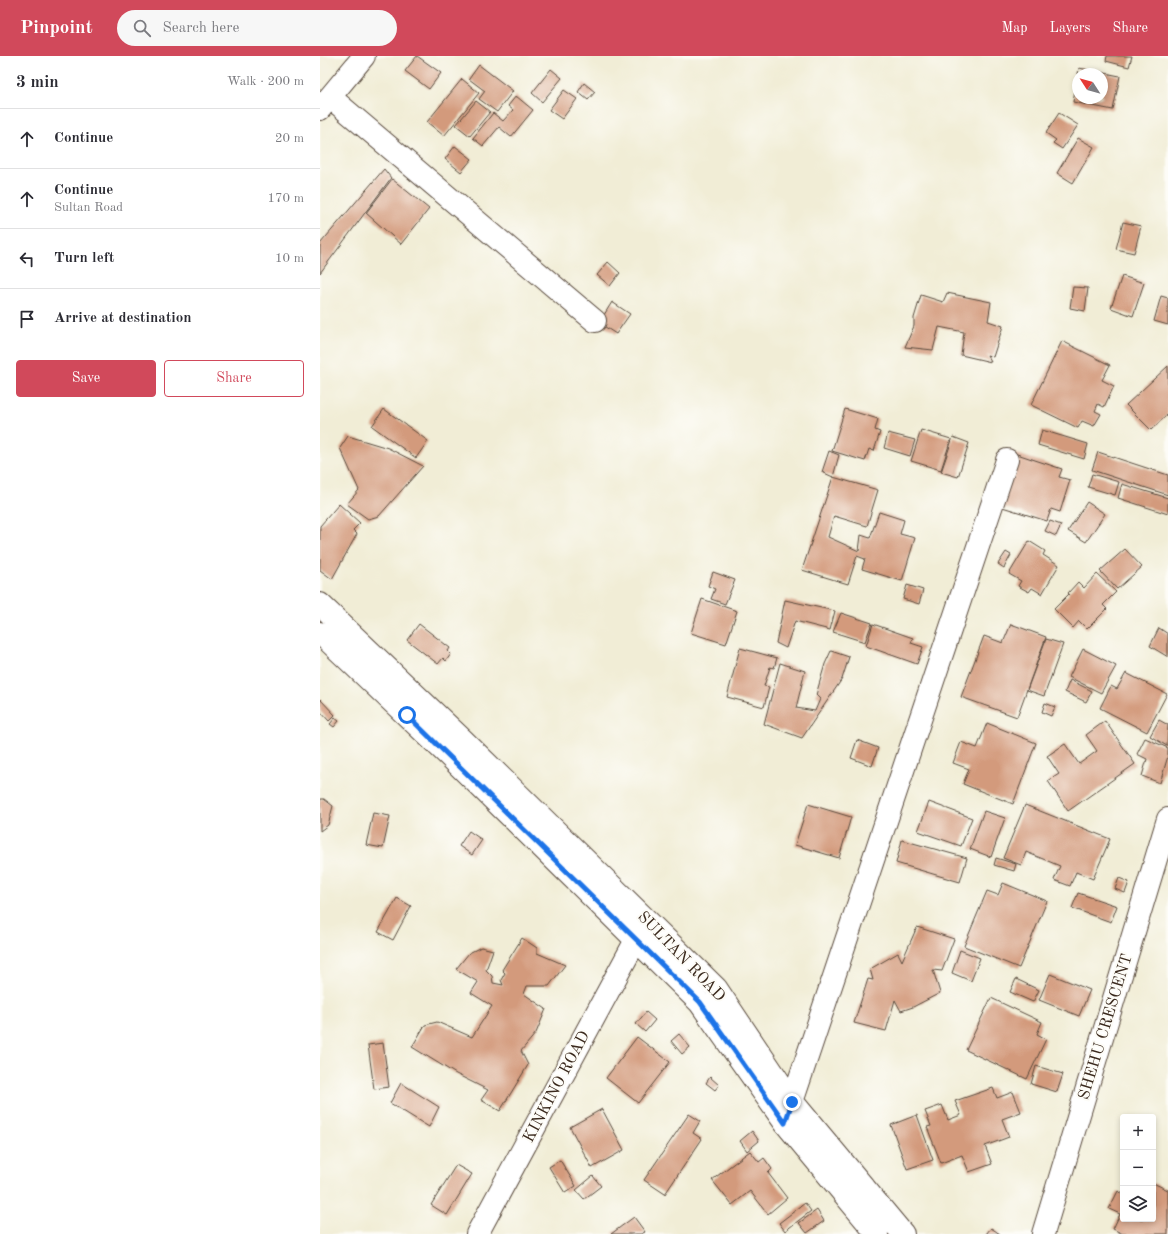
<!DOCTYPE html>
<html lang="en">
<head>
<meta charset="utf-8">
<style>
  :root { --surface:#fff; --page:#f7f7f7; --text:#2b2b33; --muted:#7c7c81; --line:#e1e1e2; --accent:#d1495b }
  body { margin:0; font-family:"Old Standard TT",serif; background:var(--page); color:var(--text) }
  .controls { position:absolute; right:12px; bottom:12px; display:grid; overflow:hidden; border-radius:4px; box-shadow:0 2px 6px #0003 }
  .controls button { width:36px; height:36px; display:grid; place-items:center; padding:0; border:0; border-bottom:1px solid var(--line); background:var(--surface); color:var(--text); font:20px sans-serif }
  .compass { position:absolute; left:752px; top:12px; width:36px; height:36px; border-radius:50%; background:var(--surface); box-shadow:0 2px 6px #0003; rotate:306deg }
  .stop { position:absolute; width:12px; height:12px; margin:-9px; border:3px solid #1a73e8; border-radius:50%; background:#fff }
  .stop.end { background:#1a73e8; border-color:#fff; box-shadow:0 1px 4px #0008 }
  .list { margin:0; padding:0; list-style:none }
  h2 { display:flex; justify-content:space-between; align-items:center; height:52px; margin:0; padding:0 16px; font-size:17px }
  h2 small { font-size:13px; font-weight:400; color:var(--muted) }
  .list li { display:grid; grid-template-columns:26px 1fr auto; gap:12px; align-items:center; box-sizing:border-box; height:60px; padding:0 16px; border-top:1px solid var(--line) }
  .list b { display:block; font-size:15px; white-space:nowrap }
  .list p { margin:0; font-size:13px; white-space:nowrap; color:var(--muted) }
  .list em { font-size:13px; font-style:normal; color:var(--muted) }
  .actions { display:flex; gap:8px; padding:12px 16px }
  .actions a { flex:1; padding:9px 0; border:1px solid var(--accent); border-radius:4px; text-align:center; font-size:14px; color:var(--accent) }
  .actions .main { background:var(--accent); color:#fff }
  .icon { flex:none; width:22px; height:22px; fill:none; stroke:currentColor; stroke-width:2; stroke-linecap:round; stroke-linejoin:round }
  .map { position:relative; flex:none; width:848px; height:1178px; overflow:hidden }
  header { display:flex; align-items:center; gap:24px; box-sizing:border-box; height:56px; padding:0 20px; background:var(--accent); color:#fff }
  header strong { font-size:19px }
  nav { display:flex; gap:22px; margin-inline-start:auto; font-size:14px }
  .search { width:280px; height:36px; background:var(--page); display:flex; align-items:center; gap:10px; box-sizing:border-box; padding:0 14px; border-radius:22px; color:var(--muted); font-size:15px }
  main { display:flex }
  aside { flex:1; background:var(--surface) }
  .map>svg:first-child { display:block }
</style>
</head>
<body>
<header>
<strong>Pinpoint</strong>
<div class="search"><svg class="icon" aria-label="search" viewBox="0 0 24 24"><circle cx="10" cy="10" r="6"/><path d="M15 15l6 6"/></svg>Search here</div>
<nav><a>Map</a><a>Layers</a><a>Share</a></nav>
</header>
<main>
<aside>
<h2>3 min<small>Walk · 200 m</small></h2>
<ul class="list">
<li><svg class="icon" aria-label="ahead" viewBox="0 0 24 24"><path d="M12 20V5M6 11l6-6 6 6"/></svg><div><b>Continue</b></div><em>20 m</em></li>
<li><svg class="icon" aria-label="ahead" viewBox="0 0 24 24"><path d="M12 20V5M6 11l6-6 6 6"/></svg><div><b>Continue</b><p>Sultan Road</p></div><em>170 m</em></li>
<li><svg class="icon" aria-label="left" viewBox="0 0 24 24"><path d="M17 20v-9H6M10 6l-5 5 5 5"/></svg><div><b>Turn left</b></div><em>10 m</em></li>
<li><svg class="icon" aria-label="arrive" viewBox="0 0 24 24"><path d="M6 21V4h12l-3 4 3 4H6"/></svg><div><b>Arrive at destination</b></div></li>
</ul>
<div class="actions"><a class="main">Save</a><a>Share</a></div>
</aside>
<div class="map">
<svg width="848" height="1178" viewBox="0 0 848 1178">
  <rect width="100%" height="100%" fill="#fdfcf7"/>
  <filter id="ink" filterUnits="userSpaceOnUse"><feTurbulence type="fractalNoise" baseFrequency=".025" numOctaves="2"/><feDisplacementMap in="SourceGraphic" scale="8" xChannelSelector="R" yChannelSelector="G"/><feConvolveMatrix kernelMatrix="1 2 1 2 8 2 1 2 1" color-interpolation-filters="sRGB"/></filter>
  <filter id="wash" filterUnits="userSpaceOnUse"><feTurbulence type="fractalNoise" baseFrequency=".012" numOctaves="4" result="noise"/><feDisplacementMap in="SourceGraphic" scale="16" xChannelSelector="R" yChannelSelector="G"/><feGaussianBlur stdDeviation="0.9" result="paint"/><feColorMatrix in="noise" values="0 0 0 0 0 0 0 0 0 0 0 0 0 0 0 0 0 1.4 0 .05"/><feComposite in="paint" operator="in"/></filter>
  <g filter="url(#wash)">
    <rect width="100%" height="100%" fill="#f1edd6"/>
    <g id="blocks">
      <!-- building -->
      <path fill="#d39a7c" d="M97 0 121 17 109 33 85 15Z
        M787 0H812L809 11 786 5Z
        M159 9 193 35 177 56 159 43 165 35 149 23Z
        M759 12 800 20 793 54 753 46 757 22 758 42H782V18H758Z
        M231 13 242 22 222 46 212 37Z
        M142 23 159 37 124 80 107 66Z
        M264 27 275 36 268 44 258 36Z
        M244 34 257 43 242 63 229 54Z
        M196 40 213 54 191 81 179 71 163 90 153 82 173 57 183 65 193 54 188 50Z
        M156 45 170 56 150 80 136 69Z
        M739 57 758 69 742 93 733 87 736 84 726 77Z
        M758 82 774 91 753 127 737 117Z
        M135 90 152 103 141 116 125 103Z
        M64 113 71 122 0 217V188Z
        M72 123 109 153 81 188 46 157Z
        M803 166 821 170 814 197 796 193Z
        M288 206 300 217 290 230 277 219Z
        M802 220 824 227 813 260 791 252Z
        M753 231 768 232 765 255 750 252Z
        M627 237 671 246 668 265 683 270 673 301 667 299 671 306 641 299 644 276 619 271 613 294 585 291 594 270V262L601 239 623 246Z
        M841 240 848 242V269L834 265Z
        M292 246 310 258 296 278 279 267Z
        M742 285 790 309 782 324 794 330 784 351 778 348 775 355 781 358 774 370 762 365 758 372 711 349Z
        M848 310V358L831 374 806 349Z
        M64 353 108 385 96 402 52 370Z
        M525 353 558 363 555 374 560 376 554 395 549 393 545 405 512 395Z
        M601 374 631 383 621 414 591 405Z
        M722 374 768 388 764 403 718 389Z
        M568 377 595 384 590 400 564 392Z
        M28 380 68 392 103 410 59 460 48 463 27 448 39 434 20 392Z
        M633 381 649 387 638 421 621 416Z
        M509 395 519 399 513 421 502 416Z
        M778 396 848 419V439L772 414Z
        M694 397 742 413 739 421 750 424 740 456 731 453 727 465 676 449Z
        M772 418 799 426 795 439 768 431Z
        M513 421 558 434 547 470 514 460 508 481 539 495 541 479 550 482 559 456 584 464 580 478 595 482 582 525 542 513 545 503 537 500 528 528 482 514Z
        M802 428 848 442V458L798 442Z
        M767 446 785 458 766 486 748 475Z
        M19 448 40 467 33 474 37 478 12 523 0 514V470Z
        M730 465 741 469 736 480 725 475Z
        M709 485 725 495 723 499 739 509 722 538 712 532 709 536 698 530 701 525 689 518Z
        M805 493 822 511 797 533 780 515Z
        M686 496 691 499 684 512 678 508Z
        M393 516 415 524 405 548 391 543 395 533 388 530Z
        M777 518 796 536 783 549 787 553 767 573 759 565 753 572 734 553 749 538 748 537 758 526 764 532Z
        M587 529 603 534 599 548 583 543Z
        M382 543 417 555 406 588 371 577Z
        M465 544 515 555 510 574 475 565 466 592 456 587Z
        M521 557 552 567 545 586 513 576Z
        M99 568 130 592 128 595 131 598 126 605 123 602 118 608 87 584Z
        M553 568 593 582 591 587 603 591 597 608 546 590Z
        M691 568 726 581 697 661 641 641 664 580 683 587Z
        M839 572 848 578V601L830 590Z
        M726 583 743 588 724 640 707 634Z
        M420 592 457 602 454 612 450 611 444 630 449 631 444 651 407 641Z
        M763 593 796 610 781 637 749 621Z
        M511 595 529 601 522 623 482 682 444 668 460 607 485 615 476 652 495 655 500 643 496 639 505 608Z
        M806 617 847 638 827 676 780 652 791 630 797 633Z
        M750 624 772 635 766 646 745 636Z
        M0 643 15 659 9 665 0 655Z
        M725 647 735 651 731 660 722 656Z
        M15 662 19 665 14 671 10 668Z
        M839 664 848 669 847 690 830 680Z
        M785 665 815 708 748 755 728 725 739 718 727 700 745 688 759 708 777 695 766 679Z
        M667 667 716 687 693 748 643 728 649 713 633 707 641 686 657 692Z
        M825 682 848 692V700L840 727 822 720 827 703 817 698Z
        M537 684 558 692 552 710 531 702Z
        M1 743H4L13 750 8 769 0 775V745Z
        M609 746 652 762 641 790 598 775Z
        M488 748 531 761 519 802 475 789Z
        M705 749 790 783 773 823 756 816 750 830 734 824 740 810 706 796 701 809 683 802Z
        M664 755 685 762 671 801 650 793Z
        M53 757 70 760 63 792 46 789Z
        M149 775 162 784 152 799 139 790Z
        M582 784 647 802 640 826 576 807Z
        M676 802 696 808 694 815 674 809Z
        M799 822 809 826 805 837 795 833Z
        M683 827 727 845 699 912 644 890 667 835 678 839Z
        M758 837 797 850 791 866 752 852Z
        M77 842 91 850 73 884 58 876Z
        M597 871 634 883 622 915 613 914 620 937 593 951 581 955 575 944 566 975 534 967 548 923 553 924 550 913 578 897 582 905Z
        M202 882 217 892V897L245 909 229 930H207L204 938 226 953 216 977 201 995 208 1009 180 1055 161 1044 168 1034 136 1018 92 991 105 969 117 966 152 981 172 950 151 937 158 926 136 913 149 897 161 891 173 894 166 914 172 920 173 927 183 929 181 924 185 917 182 914Z
        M640 894 660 902 651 925 632 917Z
        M730 918 770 934 759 960 719 944Z
        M696 923 719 934 713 946 690 936Z
        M671 942 722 966 717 978 726 983 707 1023 646 994Z
        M326 956 335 964 325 976 316 968Z
        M359 978 370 991 362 998 351 985Z
        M317 981 350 1006 318 1047 286 1022Z
        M63 987 69 1031 54 1033 48 989Z
        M716 1010 743 1018 737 1036 711 1028Z
        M390 1021 399 1029 395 1034 386 1027Z
        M81 1027 119 1051 109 1071 70 1047Z
        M673 1032 677 1042 693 1036 701 1056 682 1063 689 1081 665 1090 672 1108 649 1116 642 1099 621 1107 607 1071 611 1070 605 1055 622 1049 628 1064 641 1059 635 1045Z
        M282 1053 304 1094 272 1112 250 1071Z
        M369 1058 380 1065 373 1077 382 1083 345 1138 324 1124Z
        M597 1059 613 1104 587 1113 571 1069Z
        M432 1075 439 1085 427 1095 420 1085Z
        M430 1095 439 1106 444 1102 452 1113 448 1117 467 1142 448 1158 430 1135 412 1149 392 1124Z
        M240 1104 256 1130 245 1137 229 1111Z
        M136 1109 152 1118 127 1159 111 1149Z
        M273 1120 281 1130 264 1143 256 1134Z
        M833 1127 848 1134V1178H803L793 1173 800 1158 789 1153 798 1135 803 1138V1163H833Z
        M485 1147 491 1155 465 1175 459 1167Z
        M497 1154 504 1165 487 1177 479 1167Z
        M314 1161 325 1176 321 1178H291Z
        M671 1172 680 1178H666Z"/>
    </g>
  </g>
  <g filter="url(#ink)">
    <use href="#blocks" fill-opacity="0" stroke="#56473a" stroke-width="1"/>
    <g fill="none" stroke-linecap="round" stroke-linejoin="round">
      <!-- minor casing -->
      <g stroke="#56473a" stroke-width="24">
        <path id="minor" d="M10 41 275 265
          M0 53 44 0
          M0 548 143 684 396 932 472 1045 583 1178
          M0 577 128 699 380 947 465 1067 557 1178
          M469 1055 687 404
          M157 1178 316 884
          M723 1178 848 763"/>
      </g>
      <!-- minor -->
      <use href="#minor" stroke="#fff" stroke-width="22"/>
    </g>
  </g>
  <g fill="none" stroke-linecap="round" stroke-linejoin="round" filter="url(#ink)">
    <!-- route -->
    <path stroke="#1a73e8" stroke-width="5" d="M87 659 380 946 465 1067 472 1046"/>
  </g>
  <g text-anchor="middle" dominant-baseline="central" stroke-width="4" stroke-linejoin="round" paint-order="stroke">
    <!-- street labels -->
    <g font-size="16" fill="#3b2a1e" stroke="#fdfcf7">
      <text transform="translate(361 901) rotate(46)">SULTAN ROAD</text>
      <text transform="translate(786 971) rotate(-73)">SHEHU CRESCENT</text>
      <text transform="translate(237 1031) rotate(-62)">KINKINO ROAD</text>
    </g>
  </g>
</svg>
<div class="controls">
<button>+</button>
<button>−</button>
<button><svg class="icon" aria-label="layers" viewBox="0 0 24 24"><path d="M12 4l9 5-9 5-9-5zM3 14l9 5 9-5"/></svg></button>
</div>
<svg class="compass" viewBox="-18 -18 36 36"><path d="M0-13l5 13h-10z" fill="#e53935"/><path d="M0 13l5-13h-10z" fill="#7c7c81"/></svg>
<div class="stop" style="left:87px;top:659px"></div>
<div class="stop end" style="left:472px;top:1046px"></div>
</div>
</main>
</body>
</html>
